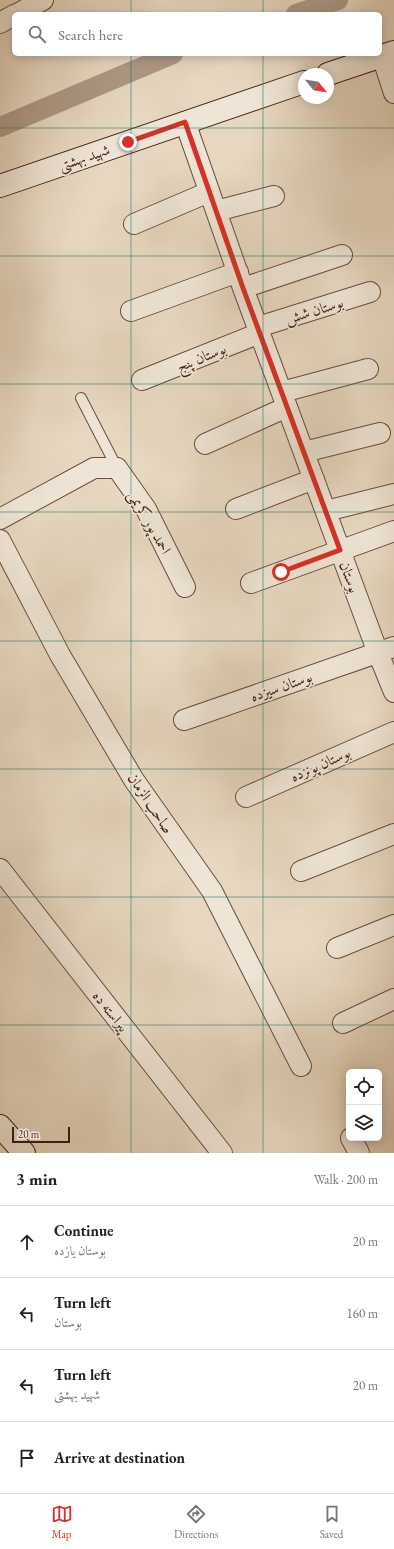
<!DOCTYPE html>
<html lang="en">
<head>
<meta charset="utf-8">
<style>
  :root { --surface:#fff; --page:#f2f2f2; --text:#222; --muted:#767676; --line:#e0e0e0; --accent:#d93025 }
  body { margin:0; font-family:"EB Garamond",Amiri,serif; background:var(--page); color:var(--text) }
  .controls { position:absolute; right:12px; bottom:12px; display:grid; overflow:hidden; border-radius:6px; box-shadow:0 2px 10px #0003 }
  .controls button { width:36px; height:36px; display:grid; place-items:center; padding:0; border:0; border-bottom:1px solid var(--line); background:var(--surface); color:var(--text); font:20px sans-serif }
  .compass { position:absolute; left:298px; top:68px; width:36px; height:36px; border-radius:50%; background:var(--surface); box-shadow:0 2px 10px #0003; rotate:120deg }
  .scale { position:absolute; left:12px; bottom:10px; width:58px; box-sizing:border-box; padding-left:4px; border:2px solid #3d1f13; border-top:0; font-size:11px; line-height:14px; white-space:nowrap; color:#3d1f13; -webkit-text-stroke:3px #efe5d6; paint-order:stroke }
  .stop { position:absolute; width:12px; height:12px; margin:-9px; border:3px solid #d93025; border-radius:50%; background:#fff }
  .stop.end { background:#d93025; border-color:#fff; box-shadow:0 1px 4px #0008 }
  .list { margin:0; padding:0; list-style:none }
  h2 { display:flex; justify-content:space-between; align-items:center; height:52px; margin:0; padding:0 16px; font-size:17px }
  h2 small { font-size:13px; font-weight:400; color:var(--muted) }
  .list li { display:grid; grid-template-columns:26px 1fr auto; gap:12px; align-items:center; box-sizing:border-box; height:72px; padding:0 16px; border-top:1px solid var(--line) }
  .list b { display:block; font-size:15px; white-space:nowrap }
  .list p { margin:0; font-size:13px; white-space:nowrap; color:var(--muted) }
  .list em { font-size:13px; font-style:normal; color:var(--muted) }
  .icon { flex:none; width:22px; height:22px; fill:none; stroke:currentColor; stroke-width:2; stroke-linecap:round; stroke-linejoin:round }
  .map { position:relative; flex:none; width:394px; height:1153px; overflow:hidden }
  .search { position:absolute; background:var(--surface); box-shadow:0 2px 10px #0003; left:12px; right:12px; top:12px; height:44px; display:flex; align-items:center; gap:10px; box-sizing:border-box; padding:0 14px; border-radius:6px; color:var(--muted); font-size:15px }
  .sheet { height:340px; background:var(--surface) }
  nav { display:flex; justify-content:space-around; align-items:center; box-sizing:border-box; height:56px; border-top:1px solid var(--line); background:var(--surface); font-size:11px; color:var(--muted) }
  nav a { display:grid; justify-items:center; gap:2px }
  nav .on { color:var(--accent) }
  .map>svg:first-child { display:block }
</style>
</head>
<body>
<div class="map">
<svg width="394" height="1153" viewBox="0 0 394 1153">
  <rect width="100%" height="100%" fill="#e7d7c0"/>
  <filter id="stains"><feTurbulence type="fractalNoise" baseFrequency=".005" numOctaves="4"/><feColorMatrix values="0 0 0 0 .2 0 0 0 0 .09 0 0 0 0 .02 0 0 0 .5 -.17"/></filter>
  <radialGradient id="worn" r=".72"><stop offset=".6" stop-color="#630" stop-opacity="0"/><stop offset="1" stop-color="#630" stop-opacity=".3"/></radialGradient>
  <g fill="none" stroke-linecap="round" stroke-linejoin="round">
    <!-- canal -->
    <path stroke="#ad9885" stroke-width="20" d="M296 14 338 0
      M0 127 173 54"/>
    <!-- lane casing -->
    <g stroke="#684d3e" stroke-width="12">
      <path id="lane" d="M81 398 117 468"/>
    </g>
    <!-- street casing -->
    <g stroke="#684d3e" stroke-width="22">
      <path id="street" d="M17 14 43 0
        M0 23 14 15
        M382 56 394 93
        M185 122 243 288 378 653 394 692
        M216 211 274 196
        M134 224 209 192
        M243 288 342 255
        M131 311 238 272
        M258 327 370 292
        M142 380 260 333
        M282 392 368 369
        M205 444 287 407
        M304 452 380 433
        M236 509 314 479
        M326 511 394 494
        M0 519 94 468H117L146 509 185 587
        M0 540 60 655 134 780 212 891 301 1066
        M251 583 394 531
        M184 720 394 647
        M246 797 394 732
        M0 869 222 1153
        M301 871 394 834
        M337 948 394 925
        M343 1023 394 999
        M351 1138 359 1153"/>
    </g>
    <!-- secondary casing -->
    <g stroke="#3d1f13" stroke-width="24">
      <path id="secondary" d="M328 74 394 52
        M0 186 304 82
        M0 1126 24 1153"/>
    </g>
    <!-- lane -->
    <use href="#lane" stroke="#efe5d6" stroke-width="10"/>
    <!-- street -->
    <use href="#street" stroke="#efe5d6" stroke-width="20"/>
    <!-- secondary -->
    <use href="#secondary" stroke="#efe5d6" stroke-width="22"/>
  </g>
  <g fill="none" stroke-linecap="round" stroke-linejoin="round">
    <!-- route -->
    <path stroke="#d93025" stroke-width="5" d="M128 142 185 122 243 288 340 550 281 572"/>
  </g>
  <!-- grid -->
  <path fill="none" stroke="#0f766e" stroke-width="1" stroke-opacity="0.55" d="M131 0V14M263 0V14M131 54V1153M263 54V1153M0 128H394M0 256H394M0 384H394M0 512H394M0 641H394M0 769H394M0 897H394M0 1025H394"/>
  <g text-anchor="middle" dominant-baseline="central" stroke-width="3.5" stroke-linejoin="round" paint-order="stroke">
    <!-- street labels -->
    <g font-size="15" fill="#3d1f13" stroke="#efe5d6">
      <text transform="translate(84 157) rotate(-19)">شهید بهشتی</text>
      <text transform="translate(314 310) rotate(-17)">بوستان شش</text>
      <text transform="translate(201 357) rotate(-22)">بوستان پنج</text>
      <text transform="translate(150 522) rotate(60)">احمد پور کریمی</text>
      <text transform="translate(350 577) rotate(70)">بوستان</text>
      <text transform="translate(281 686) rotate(-19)">بوستان سیزده</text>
      <text transform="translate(320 764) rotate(-24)">بوستان پونزده</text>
      <text transform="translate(151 803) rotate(56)">صاحب الزمان</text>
      <text transform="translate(111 1011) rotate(52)">پیراسته ده</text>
    </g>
  </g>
  <rect width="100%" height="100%" filter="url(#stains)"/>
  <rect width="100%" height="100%" fill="url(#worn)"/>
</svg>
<div class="controls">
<button><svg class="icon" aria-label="locate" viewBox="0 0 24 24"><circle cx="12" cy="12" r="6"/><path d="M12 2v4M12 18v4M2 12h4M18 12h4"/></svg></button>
<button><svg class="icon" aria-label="layers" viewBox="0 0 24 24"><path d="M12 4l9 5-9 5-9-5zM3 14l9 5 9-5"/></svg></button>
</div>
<svg class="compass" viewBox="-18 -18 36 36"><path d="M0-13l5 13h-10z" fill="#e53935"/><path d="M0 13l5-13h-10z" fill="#767676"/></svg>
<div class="scale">20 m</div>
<div class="stop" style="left:281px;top:572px"></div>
<div class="stop end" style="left:128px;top:142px"></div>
<div class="search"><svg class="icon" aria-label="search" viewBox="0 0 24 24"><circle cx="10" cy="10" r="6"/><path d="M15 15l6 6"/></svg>Search here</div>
</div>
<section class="sheet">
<h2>3 min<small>Walk · 200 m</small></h2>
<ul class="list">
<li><svg class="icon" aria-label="ahead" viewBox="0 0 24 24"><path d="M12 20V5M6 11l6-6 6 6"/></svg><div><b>Continue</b><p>بوستان یازده</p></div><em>20 m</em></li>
<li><svg class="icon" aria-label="left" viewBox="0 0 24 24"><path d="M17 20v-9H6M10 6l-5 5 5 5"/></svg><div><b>Turn left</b><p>بوستان</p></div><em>160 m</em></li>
<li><svg class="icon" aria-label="left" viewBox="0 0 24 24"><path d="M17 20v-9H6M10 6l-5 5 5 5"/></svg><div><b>Turn left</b><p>شهید بهشتی</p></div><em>20 m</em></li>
<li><svg class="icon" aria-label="arrive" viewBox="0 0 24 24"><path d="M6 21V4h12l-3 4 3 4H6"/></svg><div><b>Arrive at destination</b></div></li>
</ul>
</section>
<nav>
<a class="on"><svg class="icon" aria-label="map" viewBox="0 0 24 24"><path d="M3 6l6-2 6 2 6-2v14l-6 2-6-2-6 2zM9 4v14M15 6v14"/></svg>Map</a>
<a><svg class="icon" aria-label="directions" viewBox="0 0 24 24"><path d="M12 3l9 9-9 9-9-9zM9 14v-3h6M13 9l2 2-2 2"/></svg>Directions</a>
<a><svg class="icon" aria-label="saved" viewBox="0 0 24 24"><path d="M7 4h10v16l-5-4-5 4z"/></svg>Saved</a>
</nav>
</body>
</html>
